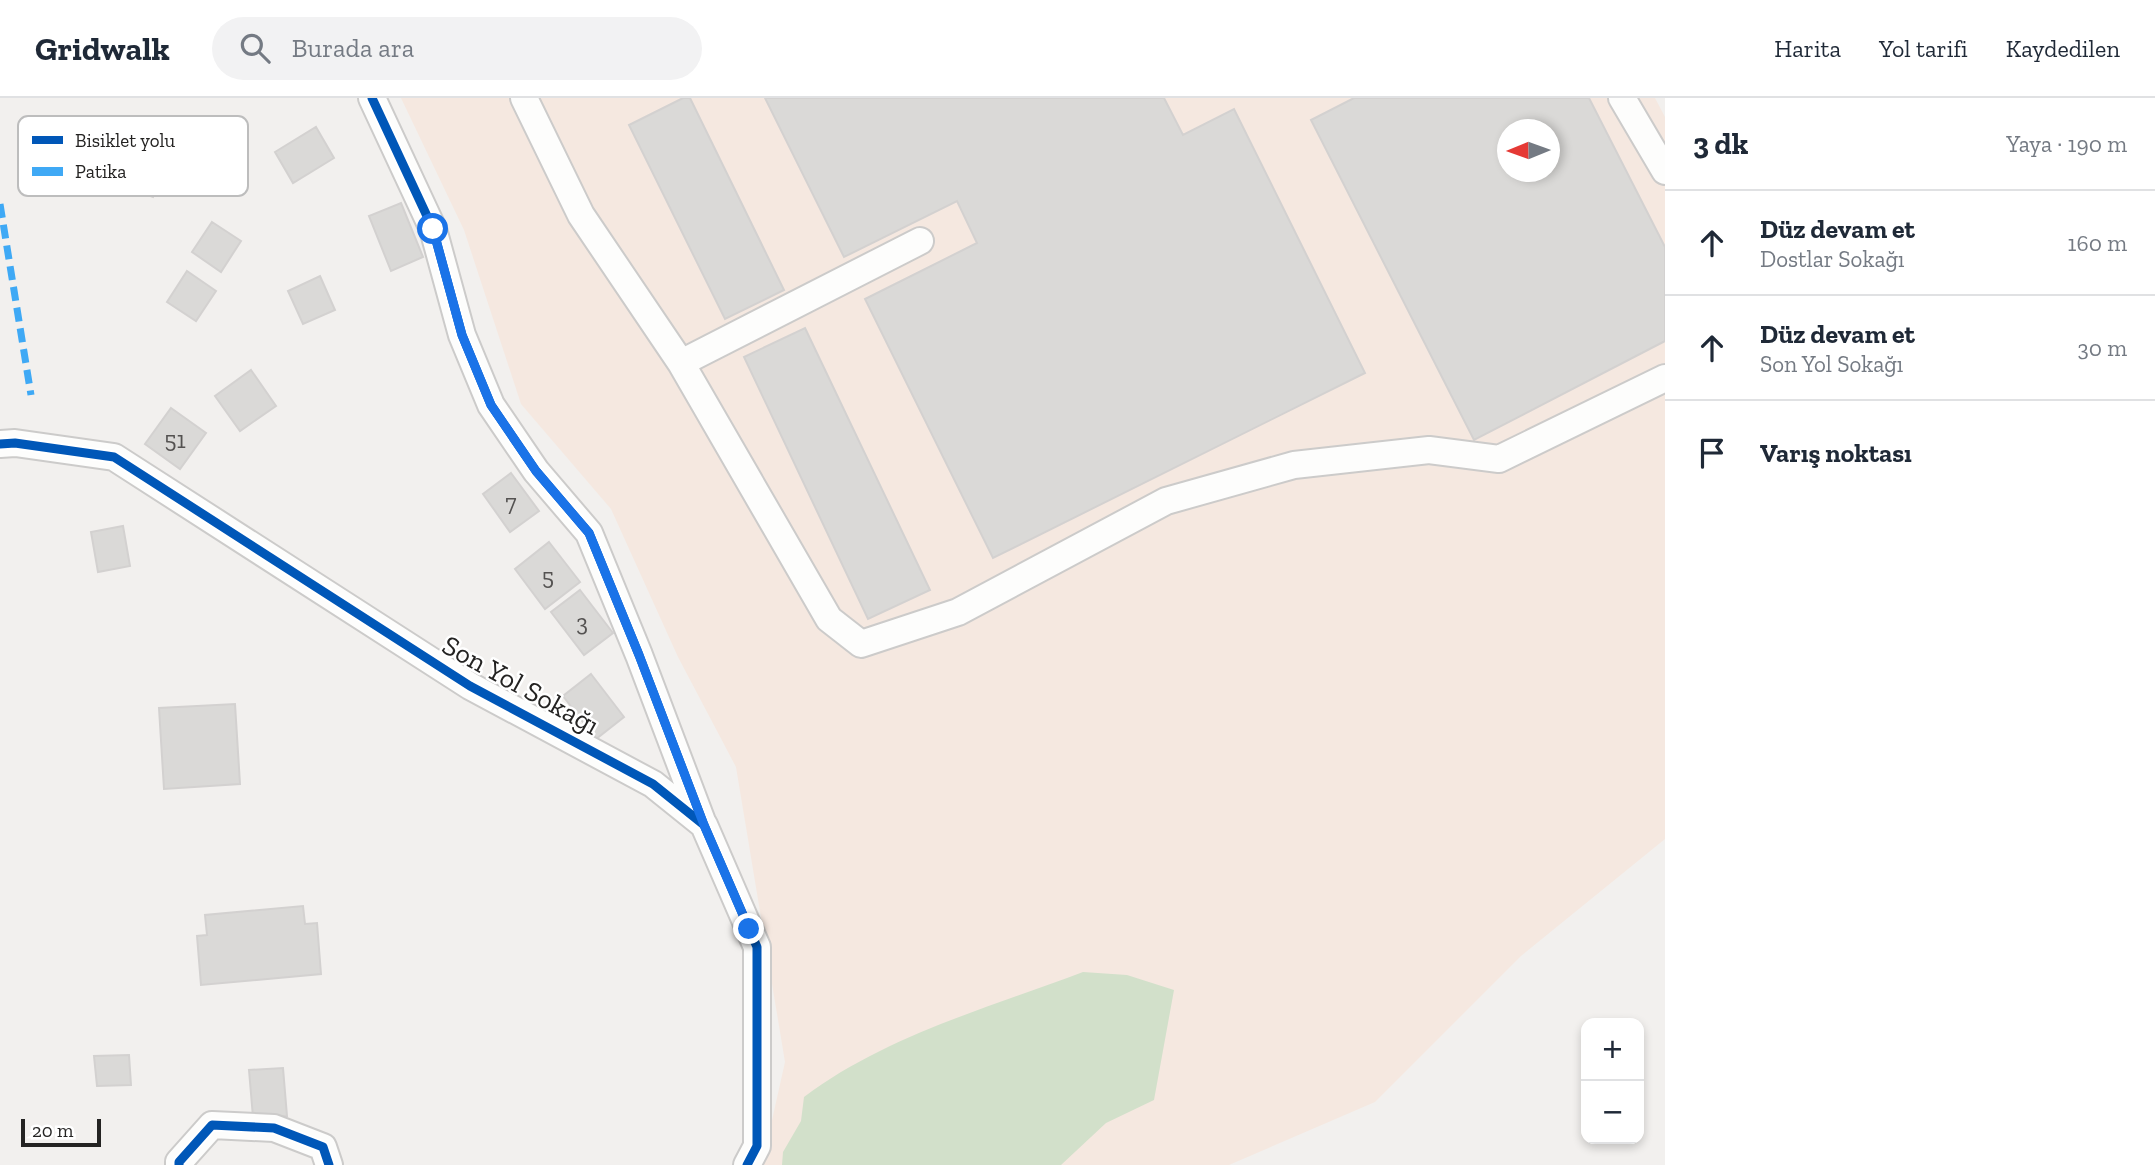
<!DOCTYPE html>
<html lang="tr">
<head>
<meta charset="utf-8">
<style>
  :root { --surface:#fff; --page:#f2f2f3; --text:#1f2937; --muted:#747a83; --line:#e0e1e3 }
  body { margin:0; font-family:"Zilla Slab",serif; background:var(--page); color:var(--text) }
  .controls { position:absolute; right:21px; bottom:21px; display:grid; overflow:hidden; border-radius:14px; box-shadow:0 4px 10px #0003 }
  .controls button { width:63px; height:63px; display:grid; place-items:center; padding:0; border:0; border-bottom:2px solid var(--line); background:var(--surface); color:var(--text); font:35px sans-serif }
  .compass { position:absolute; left:1497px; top:21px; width:63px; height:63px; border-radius:50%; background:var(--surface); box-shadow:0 4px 10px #0003; rotate:269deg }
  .scale { position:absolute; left:21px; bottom:18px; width:80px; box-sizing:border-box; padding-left:7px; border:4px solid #242322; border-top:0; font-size:19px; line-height:24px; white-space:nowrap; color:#242322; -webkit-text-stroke:5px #fff; paint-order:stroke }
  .stop { position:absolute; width:21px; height:21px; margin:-16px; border:5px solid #1a73e8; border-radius:50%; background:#fff }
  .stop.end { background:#1a73e8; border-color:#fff; box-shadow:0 2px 7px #0008 }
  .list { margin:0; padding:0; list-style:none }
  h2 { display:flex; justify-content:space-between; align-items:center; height:91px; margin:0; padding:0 28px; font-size:30px }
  h2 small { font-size:23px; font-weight:400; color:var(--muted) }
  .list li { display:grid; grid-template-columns:46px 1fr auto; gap:21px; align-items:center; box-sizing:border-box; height:105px; padding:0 28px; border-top:2px solid var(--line) }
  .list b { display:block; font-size:26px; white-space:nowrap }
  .list p { margin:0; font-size:23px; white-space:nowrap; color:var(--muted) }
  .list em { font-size:23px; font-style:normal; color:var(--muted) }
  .icon { flex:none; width:38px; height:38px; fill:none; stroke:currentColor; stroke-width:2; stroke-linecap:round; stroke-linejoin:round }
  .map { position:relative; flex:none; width:1665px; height:1067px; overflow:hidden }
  header { display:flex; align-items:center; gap:42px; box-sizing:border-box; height:98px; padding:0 35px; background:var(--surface); border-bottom:2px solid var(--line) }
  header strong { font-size:33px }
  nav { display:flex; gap:38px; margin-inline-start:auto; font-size:24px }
  .search { width:490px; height:63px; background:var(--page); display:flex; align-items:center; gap:18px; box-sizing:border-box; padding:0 24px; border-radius:38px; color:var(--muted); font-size:26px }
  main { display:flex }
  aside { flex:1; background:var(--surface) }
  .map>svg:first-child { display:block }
</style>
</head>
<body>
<header>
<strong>Gridwalk</strong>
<div class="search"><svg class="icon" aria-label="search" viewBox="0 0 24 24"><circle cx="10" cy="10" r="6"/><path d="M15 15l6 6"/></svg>Burada ara</div>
<nav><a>Harita</a><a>Yol tarifi</a><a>Kaydedilen</a></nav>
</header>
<main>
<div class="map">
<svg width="1665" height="1067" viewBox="0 0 1665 1067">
  <rect width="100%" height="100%" fill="#f2f0ee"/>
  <!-- industrial -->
  <path fill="#f5e8e0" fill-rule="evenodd" d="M401 0H1655L1665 19V741L1521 858 1375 1004 1229 1067H762L785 964 736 669 678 559 611 411 521 306 464 132ZM1507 32H1549V74H1507Z"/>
  <!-- green -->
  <path fill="#d2e0ca" d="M1083 874 1127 877 1174 892 1154 1002 1106 1025 1061 1067H782L783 1054 801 1023 804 999C885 938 988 910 1083 874Z"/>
  <!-- building -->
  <path fill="#dad9d7" stroke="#d3d1d0" stroke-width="2" fill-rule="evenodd" d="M683 0H690L784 192 725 221 629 27Z
    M765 0H1164L1183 37 1234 11 1365 275 993 460 865 201 977 145 957 103 844 159Z
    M1354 0H1589L1665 149V243L1474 342 1311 22ZM1507 32H1549V74H1507Z
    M316 29 334 60 293 85 275 54Z
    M132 52 165 64 153 99 120 87Z
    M401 105 423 159 391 173 369 118Z
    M212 124 241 143 221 174 192 154Z
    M187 173 216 193 196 223 167 204Z
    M320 178 335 212 303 226 288 193Z
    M805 230 930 492 868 521 744 259Z
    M251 272 276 308 240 333 215 298Z
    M171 310 206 335 180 371 145 346Z
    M511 375 539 413 510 434 483 396Z
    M123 428 130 468 98 474 91 434Z
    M549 444 580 484 545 511 515 471Z
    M580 492 613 535 584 557 551 514Z
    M591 576 624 619 596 641 563 598Z
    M235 606 240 686 164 691 159 610Z
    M303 808 305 826 317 825 321 876 201 887 197 838 207 837 205 817Z
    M129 957 131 987 97 988 94 958Z
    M283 970 287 1018 253 1019 249 972Z"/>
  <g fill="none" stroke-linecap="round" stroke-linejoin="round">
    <!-- minor casing -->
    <g stroke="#cccbca" stroke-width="30">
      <path id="minor" d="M372 0 433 131 462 237 491 307 536 373 589 435 639 557 703 726
        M524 0 581 117 681 265 829 521 861 546 958 514 1166 403 1294 367 1429 352 1499 361 1665 280
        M1622 0 1665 73
        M681 265 920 143
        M0 346 15 345 114 359 470 588 653 686 704 727 757 849V1048L747 1067
        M179 1067V1064L212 1027 274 1030 323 1049 329 1067"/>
    </g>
    <!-- minor -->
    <use href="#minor" stroke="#fdfdfc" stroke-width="26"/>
    <!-- quiet -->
    <path stroke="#3fa9f5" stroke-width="7" stroke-dasharray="14 7" stroke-linecap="butt" d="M0 106 31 297"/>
    <!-- cycleway casing -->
    <g stroke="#fff" stroke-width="13">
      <path id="cycleway" d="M372 0 433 131 462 237 491 307 536 373 589 435 639 557 704 727
        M0 346 15 345 114 359 470 588 653 686 704 727 757 849V1048L747 1067
        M179 1067V1064L212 1027 274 1030 323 1049 329 1067"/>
    </g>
    <!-- cycleway -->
    <use href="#cycleway" stroke="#0057b8" stroke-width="9"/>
  </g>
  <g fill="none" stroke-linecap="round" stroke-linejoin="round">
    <!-- route -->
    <path stroke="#1a73e8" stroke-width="9" d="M433 131 462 237 491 307 536 373 589 435 639 557 704 727 749 831"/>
  </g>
  <g text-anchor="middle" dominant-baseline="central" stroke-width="5" stroke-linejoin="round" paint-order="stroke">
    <!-- number labels -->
    <g font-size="24" fill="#545251">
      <text x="175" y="341">51</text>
      <text x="511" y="404">7</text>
      <text x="548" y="478">5</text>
      <text x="582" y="524">3</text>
    </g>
    <!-- street labels -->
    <g font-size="28" fill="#242322" stroke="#fff">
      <text transform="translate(521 587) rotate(29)">Son Yol Sokağı</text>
    </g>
  </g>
  <!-- legend -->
  <rect x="18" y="18" width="230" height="80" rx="10" fill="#fff" stroke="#bdbdbd" stroke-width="2"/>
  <rect x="32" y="38" width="31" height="8" fill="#0057b8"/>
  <rect x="32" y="69" width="31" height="9" fill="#3fa9f5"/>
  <g font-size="19" fill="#242322">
    <text x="75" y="49">Bisiklet yolu</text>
    <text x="75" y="80">Patika</text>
  </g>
</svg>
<div class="controls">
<button>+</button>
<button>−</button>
</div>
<svg class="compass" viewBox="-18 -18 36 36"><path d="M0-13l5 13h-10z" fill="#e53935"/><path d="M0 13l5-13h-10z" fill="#747a83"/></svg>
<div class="scale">20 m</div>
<div class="stop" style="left:433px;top:131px"></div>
<div class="stop end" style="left:749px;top:831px"></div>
</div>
<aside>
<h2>3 dk<small>Yaya · 190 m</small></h2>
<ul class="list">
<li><svg class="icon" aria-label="ahead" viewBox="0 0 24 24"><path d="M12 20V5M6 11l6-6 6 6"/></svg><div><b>Düz devam et</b><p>Dostlar Sokağı</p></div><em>160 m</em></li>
<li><svg class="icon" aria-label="ahead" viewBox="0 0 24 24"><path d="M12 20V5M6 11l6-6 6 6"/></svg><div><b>Düz devam et</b><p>Son Yol Sokağı</p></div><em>30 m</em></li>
<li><svg class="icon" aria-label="arrive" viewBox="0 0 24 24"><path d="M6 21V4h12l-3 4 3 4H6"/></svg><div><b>Varış noktası</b></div></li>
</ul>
</aside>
</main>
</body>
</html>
